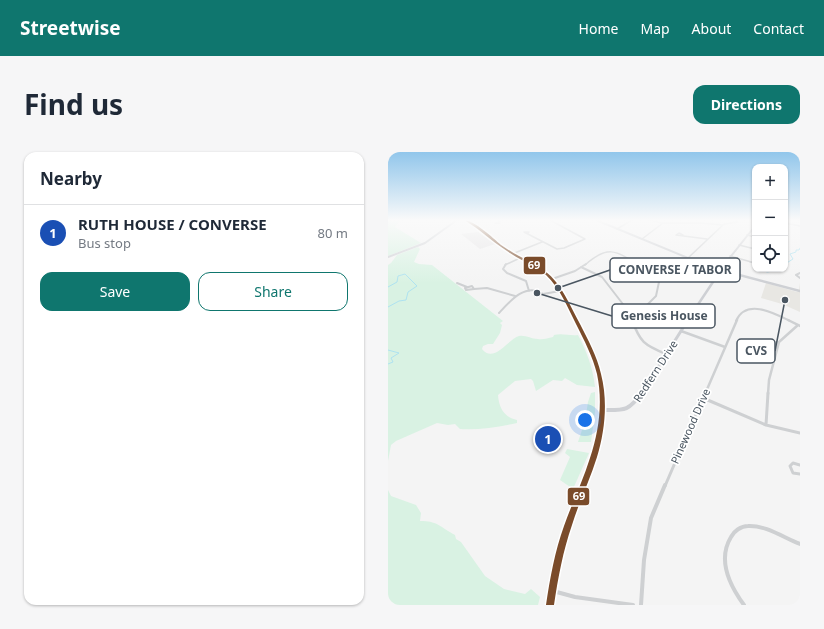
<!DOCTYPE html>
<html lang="en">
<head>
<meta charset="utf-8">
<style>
  :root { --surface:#fff; --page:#f6f6f7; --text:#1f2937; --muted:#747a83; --line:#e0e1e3; --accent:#0f766e }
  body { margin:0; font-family:"Noto Sans",sans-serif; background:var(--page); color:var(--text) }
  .controls { position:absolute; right:12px; top:12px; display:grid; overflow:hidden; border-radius:8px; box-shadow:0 1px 3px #0004 }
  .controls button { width:36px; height:36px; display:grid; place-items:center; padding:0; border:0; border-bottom:1px solid var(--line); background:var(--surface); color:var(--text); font:20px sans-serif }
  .you { position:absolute; left:197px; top:268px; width:14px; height:14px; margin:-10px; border:3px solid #fff; border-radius:50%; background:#1a73e8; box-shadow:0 0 0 6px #1a73e833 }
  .badge { display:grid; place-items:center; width:26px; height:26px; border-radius:50%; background:var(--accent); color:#fff; font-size:13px; font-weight:700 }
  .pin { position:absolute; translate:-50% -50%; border:2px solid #fff; box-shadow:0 1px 4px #0006 }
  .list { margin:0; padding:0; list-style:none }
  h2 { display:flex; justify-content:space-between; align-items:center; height:52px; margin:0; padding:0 16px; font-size:17px }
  h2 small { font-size:13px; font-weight:400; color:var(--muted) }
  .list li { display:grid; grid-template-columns:26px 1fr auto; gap:12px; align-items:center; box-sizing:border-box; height:56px; padding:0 16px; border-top:1px solid var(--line) }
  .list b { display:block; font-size:15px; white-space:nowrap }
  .list p { margin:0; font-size:13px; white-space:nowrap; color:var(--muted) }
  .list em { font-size:13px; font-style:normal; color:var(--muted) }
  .actions { display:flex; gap:8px; padding:12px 16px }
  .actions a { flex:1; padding:9px 0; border:1px solid var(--accent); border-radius:12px; text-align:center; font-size:14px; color:var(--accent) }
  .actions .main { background:var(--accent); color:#fff }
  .icon { flex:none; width:22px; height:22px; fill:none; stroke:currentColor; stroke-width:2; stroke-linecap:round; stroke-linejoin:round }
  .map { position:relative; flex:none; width:412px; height:453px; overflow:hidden; border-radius:12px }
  header { display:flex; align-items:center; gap:24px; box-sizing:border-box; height:56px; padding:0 20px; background:var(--accent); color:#fff }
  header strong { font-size:19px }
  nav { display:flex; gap:22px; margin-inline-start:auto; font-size:14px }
  .intro { display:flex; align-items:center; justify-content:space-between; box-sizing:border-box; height:96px; padding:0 24px }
  h1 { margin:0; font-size:28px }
  .button { padding:10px 18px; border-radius:12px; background:var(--accent); color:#fff; font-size:14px; font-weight:700 }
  main { display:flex; gap:24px; padding:0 24px }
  aside { flex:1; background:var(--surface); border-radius:12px; box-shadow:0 1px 3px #0004 }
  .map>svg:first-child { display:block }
</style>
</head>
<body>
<header>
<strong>Streetwise</strong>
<nav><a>Home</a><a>Map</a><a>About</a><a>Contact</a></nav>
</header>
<div class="intro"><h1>Find us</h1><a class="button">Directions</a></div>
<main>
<aside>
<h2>Nearby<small></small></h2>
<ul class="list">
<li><span class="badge" style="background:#1a4fb4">1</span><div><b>RUTH HOUSE / CONVERSE</b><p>Bus stop</p></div><em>80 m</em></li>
</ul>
<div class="actions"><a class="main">Save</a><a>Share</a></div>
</aside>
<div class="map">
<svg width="412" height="453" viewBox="0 0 412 453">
  <rect width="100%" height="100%" fill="#f4f4f4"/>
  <!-- commercial -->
  <path fill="#e8e7e3" d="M378 131 409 140 411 138 412 131V160L394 152 373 146Z"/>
  <!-- education -->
  <path fill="#e6e5e6" d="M90 80 107 92 92 97 73 82Z"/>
  <!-- green -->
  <path fill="#d9f2e3" d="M0 68H13L7 75 33 91 0 104Z
    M30 95 32 97 26 110 31 112 44 113 115 169 112 171 114 173 112 181 105 192H100L95 194 94 197C106 212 120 187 131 184 138 183 143 187 150 187 155 188 160 186 165 185L166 183C174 181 182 184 190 183 199 200 205 216 207 235L189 233 177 226 174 229 165 228 148 239 145 229 143 227 127 229 110 243C111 256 116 265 129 268V271C109 275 92 278 72 277L67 272 60 273 49 271 8 289 3 293 0 309V113L3 111 9 103Z
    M207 240V260L203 290H190L197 269 200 250 203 241Z
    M179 297 201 301 185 337 172 328 182 305 177 301Z
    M0 338 3 344 28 353 33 361 32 369C50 369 52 375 67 383L68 387 73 390 97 424 116 437 137 442 143 437 152 445 150 453H0Z"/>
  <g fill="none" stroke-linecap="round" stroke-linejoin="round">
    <!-- stream -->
    <path stroke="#aee2f0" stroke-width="1" d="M397 112 405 107 402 102 408 100V98H411L412 96
      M379 120 385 119 386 117
      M0 135 9 130 10 124 17 122 29 134 20 140 18 148 11 149 0 155
      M0 198 11 201 3 206 5 210 0 212"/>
    <!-- street-far4 -->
    <path stroke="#ced0d2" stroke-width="1.5" d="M262 68 274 71
      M111 70 112 71H107Z
      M111 70 114 68
      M397 71 412 74
      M229 77 244 68
      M140 81 141 80H136L169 97 176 96 197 87 162 68
      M295 83 291 81 288 83 319 87
      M359 83 367 85
      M254 87 275 71H313L335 73
      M351 93 367 97
      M124 102 154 90
      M342 104 367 111 362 110
      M300 106 336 72 350 70H346
      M117 113 132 106
      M197 113C218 94 228 97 250 113
      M294 113 304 107"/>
    <!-- street-far3 -->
    <path stroke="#ced0d2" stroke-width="2" d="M118 112 115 117 119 121 138 129 141 139
      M249 112C259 119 267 122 280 121
      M193 115 214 125 241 160 244 169
      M262 121 271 130
      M412 121 408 123 412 126
      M164 127 187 119 198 112
      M69 131 79 135
      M84 134 86 137 78 138 77 136Z
      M86 137 99 136 127 144
      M241 160 259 153 268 144 271 130 275 124 296 112
      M111 161C122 149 138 130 155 142L172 139
      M348 169C358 146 386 161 402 169"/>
    <!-- street-far2 -->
    <path stroke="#ced0d2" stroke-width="2.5" d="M244 168C252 190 256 193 278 202
      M400 168 412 174
      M293 179 337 195
      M317 242 349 168
      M380 242 381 228 391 190 410 173"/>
    <!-- street-far1 -->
    <path stroke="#ced0d2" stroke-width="3" d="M315 246 378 273 412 281
      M378 273 380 241
      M412 313 405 311 402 314 405 321 412 322
      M277 334 317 241"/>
    <!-- street -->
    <path stroke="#ced0d2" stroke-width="4" d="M165 439 187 445 245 453
      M253 453 256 408 263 366 277 333
      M356 453C342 434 329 408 343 385 346 379 353 374 360 374 378 373 396 386 412 392"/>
    <!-- secondary-far4 -->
    <path stroke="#ced0d4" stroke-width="2" d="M77 68 119 98 145 113
      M208 68 317 113
      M0 105 37 91 69 68
      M336 113 367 74"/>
    <!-- secondary-far3 -->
    <path stroke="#ced0d4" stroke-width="2.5" d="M143 112C167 125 177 146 189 169
      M314 112 325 116 412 139
      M299 169 337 112"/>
    <!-- secondary-far2 -->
    <path stroke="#ced0d4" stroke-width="3" d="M188 168 207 208 214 242
      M253 242 300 168"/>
    <!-- secondary-far1 -->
    <path stroke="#ced0d4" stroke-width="4" d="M214 258C235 258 241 260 253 241
      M195 334C207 304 216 274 214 241"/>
    <!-- secondary -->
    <path stroke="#ced0d4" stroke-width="5.5" d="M162 453 173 395 195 333"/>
    <!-- bus-1 casing -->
    <g stroke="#fff" stroke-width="3">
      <path id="bus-1" d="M76 68C86 68 105 86 113 93 119 97 125 101 131 104 140 109 149 113 157 119 174 132 182 154 192 172 200 188 209 204 213 222 220 249 217 279 209 305 202 328 191 350 184 373 175 399 170 426 166 453H158C162 426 167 399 176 374 184 351 195 329 202 306 211 279 215 250 209 222 205 205 196 188 188 172 180 156 172 136 158 123 148 114 134 109 122 101 111 94 101 86 91 78 86 74 81 71 76 68Z"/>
    </g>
    <!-- bus-1 -->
    <use href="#bus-1" fill="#7a4b2a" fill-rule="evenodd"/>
  </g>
  <!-- sky -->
  <linearGradient id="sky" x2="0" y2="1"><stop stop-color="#91c6eb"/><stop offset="0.52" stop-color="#fafafa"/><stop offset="1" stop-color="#fafafa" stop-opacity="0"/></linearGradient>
  <rect width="412" height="131" fill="url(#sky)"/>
  <g text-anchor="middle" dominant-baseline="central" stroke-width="3.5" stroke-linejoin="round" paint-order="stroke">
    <!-- street labels -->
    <g font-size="11" fill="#4a5661" stroke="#fff">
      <text transform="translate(267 219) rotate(-57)">Redfern Drive</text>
      <text transform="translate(302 274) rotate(-66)">Pinewood Drive</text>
    </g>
  </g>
  <!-- callouts -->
  <path fill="none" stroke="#4a5661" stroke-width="1.5" d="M170 136L222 118M149 141L224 164M397 148L387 199"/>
  <g fill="#4a5661" stroke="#fff" stroke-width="1.5">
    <circle cx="170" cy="136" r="4"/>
    <circle cx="149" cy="141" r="4"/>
    <circle cx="397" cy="148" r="4"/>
  </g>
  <g fill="#fff" stroke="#4a5661" stroke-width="1.5">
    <rect x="222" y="106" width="130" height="24" rx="4"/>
    <rect x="224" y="152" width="103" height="24" rx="4"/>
    <rect x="349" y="187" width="38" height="24" rx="4"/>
  </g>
  <g font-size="12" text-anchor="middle" font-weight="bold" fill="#4a5661">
    <text x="287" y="122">CONVERSE / TABOR</text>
    <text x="276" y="168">Genesis House</text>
    <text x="368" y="203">CVS</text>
  </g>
  <g stroke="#fff" stroke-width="1.5">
    <rect x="135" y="104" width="23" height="19" rx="4" fill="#7a4b2a"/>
    <rect x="179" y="335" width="23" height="19" rx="4" fill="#7a4b2a"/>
  </g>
  <g font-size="11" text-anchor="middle" font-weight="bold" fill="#fff">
    <text x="146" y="117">69</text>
    <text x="191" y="348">69</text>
  </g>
</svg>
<div class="controls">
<button>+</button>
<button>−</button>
<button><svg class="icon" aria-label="locate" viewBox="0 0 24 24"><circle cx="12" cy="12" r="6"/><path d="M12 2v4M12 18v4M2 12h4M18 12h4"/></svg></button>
</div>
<div class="you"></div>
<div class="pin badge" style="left:160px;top:287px;background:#1a4fb4">1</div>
</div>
</main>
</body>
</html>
